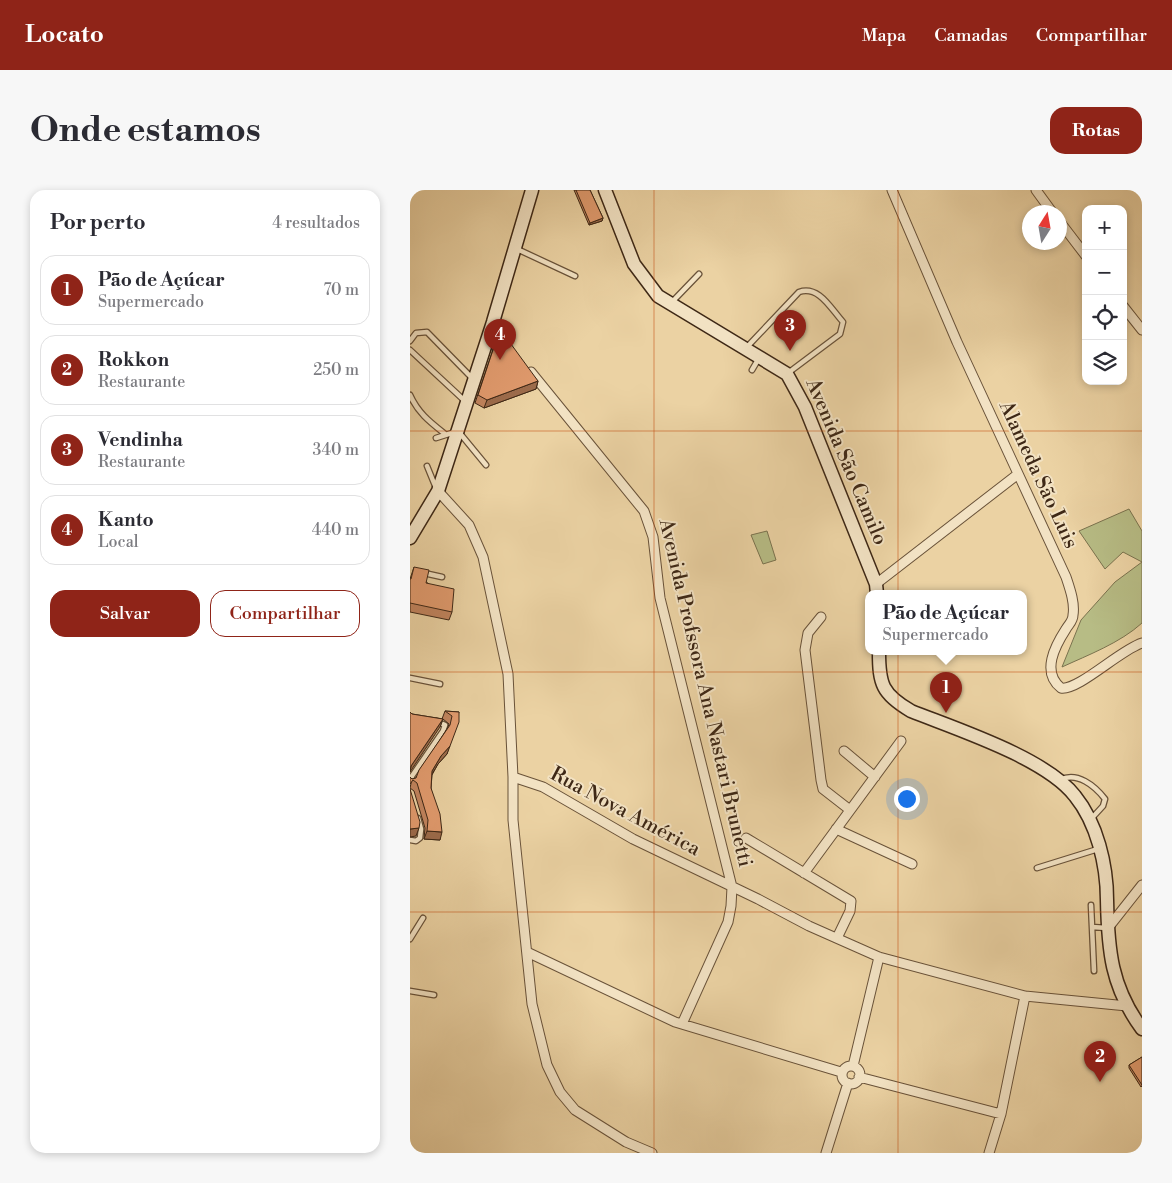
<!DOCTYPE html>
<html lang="pt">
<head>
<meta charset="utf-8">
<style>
  :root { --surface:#fff; --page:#f7f7f7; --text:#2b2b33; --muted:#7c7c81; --line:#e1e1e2; --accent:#8f2418 }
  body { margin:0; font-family:"Libre Bodoni",serif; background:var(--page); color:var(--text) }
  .controls { position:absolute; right:15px; top:15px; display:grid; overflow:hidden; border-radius:10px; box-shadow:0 2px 8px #0003 }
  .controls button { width:45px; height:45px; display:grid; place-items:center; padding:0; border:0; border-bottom:1px solid var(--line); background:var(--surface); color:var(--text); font:25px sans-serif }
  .compass { position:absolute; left:612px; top:15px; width:45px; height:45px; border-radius:50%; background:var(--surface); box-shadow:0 2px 8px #0003; rotate:11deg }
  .you { position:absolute; left:496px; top:608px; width:18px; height:18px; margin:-12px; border:4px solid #fff; border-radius:50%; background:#1a73e8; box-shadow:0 0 0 8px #1a73e833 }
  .badge { display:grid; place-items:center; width:32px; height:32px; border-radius:50%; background:var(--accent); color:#fff; font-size:16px; font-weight:700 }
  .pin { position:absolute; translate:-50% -41px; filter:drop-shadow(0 1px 2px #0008) }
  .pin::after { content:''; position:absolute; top:26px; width:18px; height:15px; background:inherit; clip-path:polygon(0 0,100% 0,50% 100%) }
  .popup { position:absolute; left:455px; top:400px; width:162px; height:65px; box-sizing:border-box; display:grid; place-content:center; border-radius:10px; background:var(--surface); filter:drop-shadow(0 1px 4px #0005); font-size:16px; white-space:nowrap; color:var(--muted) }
  .popup b { font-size:19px; color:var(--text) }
  .popup::after { content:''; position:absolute; left:50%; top:100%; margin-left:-10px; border:10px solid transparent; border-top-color:var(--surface) }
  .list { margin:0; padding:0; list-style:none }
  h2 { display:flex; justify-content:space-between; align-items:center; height:65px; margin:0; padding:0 20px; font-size:21px }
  h2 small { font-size:16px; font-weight:400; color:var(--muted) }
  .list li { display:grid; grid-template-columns:32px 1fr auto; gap:15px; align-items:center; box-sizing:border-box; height:70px; margin:0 10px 10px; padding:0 10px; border:1px solid var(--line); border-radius:15px }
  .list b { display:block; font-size:19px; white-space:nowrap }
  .list p { margin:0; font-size:16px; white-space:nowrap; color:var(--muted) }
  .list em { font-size:16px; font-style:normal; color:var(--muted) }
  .actions { display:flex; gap:10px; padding:15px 20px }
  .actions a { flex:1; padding:11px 0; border:1px solid var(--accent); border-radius:15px; text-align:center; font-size:18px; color:var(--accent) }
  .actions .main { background:var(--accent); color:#fff }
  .icon { flex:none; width:28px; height:28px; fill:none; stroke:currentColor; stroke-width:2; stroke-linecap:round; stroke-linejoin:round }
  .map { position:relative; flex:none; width:732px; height:963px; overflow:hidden; border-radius:15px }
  header { display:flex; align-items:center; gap:30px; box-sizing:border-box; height:70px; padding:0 25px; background:var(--accent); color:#fff }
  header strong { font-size:24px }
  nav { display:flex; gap:28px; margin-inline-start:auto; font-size:18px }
  .intro { display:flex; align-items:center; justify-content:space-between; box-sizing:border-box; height:120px; padding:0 30px }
  h1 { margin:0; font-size:35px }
  .button { padding:12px 22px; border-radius:15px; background:var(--accent); color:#fff; font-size:18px; font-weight:700 }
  main { display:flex; gap:30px; padding:0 30px }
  aside { flex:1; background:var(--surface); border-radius:15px; box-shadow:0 2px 8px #0003 }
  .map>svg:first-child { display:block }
</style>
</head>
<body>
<header>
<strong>Locato</strong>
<nav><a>Mapa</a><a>Camadas</a><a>Compartilhar</a></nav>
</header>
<div class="intro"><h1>Onde estamos</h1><a class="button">Rotas</a></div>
<main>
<aside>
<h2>Por perto<small>4 resultados</small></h2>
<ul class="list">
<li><span class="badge">1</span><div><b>Pão de Açúcar</b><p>Supermercado</p></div><em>70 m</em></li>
<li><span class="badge">2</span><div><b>Rokkon</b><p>Restaurante</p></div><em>250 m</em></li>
<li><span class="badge">3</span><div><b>Vendinha</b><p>Restaurante</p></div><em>340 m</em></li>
<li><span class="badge">4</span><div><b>Kanto</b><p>Local</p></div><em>440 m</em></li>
</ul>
<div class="actions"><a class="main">Salvar</a><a>Compartilhar</a></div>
</aside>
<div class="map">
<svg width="732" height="963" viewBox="0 0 732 963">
  <rect width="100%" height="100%" fill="#ebd2a3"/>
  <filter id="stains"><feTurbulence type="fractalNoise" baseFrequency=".004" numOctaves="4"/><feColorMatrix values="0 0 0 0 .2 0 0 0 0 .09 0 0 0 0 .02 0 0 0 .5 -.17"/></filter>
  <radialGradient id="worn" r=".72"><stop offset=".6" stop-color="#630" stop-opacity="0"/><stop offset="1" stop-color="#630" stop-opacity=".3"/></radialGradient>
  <!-- green -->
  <path fill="#b7bc85" stroke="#7a724e" d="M719 319 732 341V433C710 453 678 465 652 477L671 430 705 392 732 372 713 362 695 379 669 341Z
    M357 341 366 370 353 374 341 345Z"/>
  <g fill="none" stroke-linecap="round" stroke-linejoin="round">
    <!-- lane casing -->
    <g stroke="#695239" stroke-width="7">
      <path id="lane" d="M107 59 165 86
        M262 112 289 84
        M0 151 6 143 17 142 62 188
        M337 157 389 102C409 95 421 119 433 132L430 144 378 183
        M0 160 56 212
        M342 180 349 168
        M0 205C8 223 20 232 35 244
        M26 248 48 241 76 275
        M17 276 26 298
        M14 383 32 387
        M0 488 30 494
        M650 590C667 581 685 596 695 609L693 616 682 628
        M0 593 2 586 33 541 35 535 26 531
        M0 650 6 651 10 648 11 639 8 628
        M627 678 688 659
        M681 715 682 737
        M0 749 13 728
        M684 781 682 737 697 738
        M0 801 24 805"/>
    </g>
    <!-- street casing -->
    <g stroke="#695239" stroke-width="11">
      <path id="street" d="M482 0 547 152 656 387C660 399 665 413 663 425 663 431 659 434 656 439 645 456 631 482 651 498 668 501 710 460 732 453
        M626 0 642 22
        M650 32 676 66
        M713 116 732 140
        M121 182 234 321 243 347 250 408 322 697 321 716 318 732 272 834
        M28 301 59 335 73 367 98 484 103 587V630L122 814 137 875 150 902 165 920 216 952 242 963
        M466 394 608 284
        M411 427 398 443 395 460 411 590 413 599 440 620
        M434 561 465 587
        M103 587 133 597 223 649 348 709 399 736 469 767 615 806 717 816
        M426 639 502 674
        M336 648 441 711 440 721 427 748
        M394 683 491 551
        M698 738 732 695
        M117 762 265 832 431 882
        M432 885a9 9 0 1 1 18 0a9 9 0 1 1-18 0Z
        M443 876 469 767
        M449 887 591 924
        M416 963 438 893
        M579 963 591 924 615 806"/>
    </g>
    <!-- secondary casing -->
    <g stroke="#3e2816" stroke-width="15">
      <path id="secondary" d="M195 0 224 74 248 106 377 184 395 217 466 394 467 404
        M0 348 28 301 83 132 122 0
        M469 462C469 494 472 504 501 521 546 539 636 568 665 606 687 633 697 675 697 710 698 760 701 797 732 839"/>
    </g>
    <!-- lane -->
    <use href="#lane" stroke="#f2e2c3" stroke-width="4.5"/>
    <!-- street -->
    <use href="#street" stroke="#f2e2c3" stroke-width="9"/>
    <!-- secondary -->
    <use href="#secondary" stroke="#f2e2c3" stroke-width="12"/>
  </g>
  <!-- wall -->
  <path fill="#c1845e" stroke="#3e2816" d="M164 0H180L193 28 192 31 179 35Z
    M87 147 128 191 126 199 74 218 65 213Z
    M4 377 42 422 39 430 0 422V389Z
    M35 521 49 522 37 564 28 574 22 585 21 598 30 650 14 649 15 638 4 601 0 598 2 589 6 588 38 537 39 534 33 529 30 537 2 524 33 529H32Z
    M732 867V896L731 897 719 878V875Z"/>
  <!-- shaded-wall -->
  <path fill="#9d6c4c" stroke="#3e2816" d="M193 28 192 31 179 35 180 33Z
    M128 191 126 199 74 218 77 210Z
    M33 529 30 537 0 582 1 576Z
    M40 556 37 564 28 574 19 589 22 581 31 566Z
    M9 638 6 646 0 647V639Z
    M17 641 32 642 30 650 14 649Z"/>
  <!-- building -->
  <path fill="#e09a6d" stroke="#3e2816" d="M166 0H180L193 28 180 33Z
    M90 139 128 191 77 210 68 205Z
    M4 377 19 380 16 393 44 399 42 422 0 413V389H1Z
    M35 521 49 522V532L40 556 31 566 22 581 21 598 30 624 32 642 17 641 18 630 7 593 3 590 0 594V587L2 589 6 588 9 580 40 535 42 526Z
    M0 522 2 524 33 529 1 576 0 581Z
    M0 599 10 632 9 638 0 639Z
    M732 867V895L719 875Z"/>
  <!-- grid -->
  <path fill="none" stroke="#c64f0e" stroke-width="1" stroke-opacity="0.55" d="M244 0V963M488 0V963M0 241H732M0 482H732M0 722H732"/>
  <g text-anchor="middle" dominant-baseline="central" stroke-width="4" stroke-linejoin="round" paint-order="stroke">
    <!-- street labels -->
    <g font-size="20" fill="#3e2816" stroke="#f2e2c3">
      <text transform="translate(436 272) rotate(67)">Avenida São Camilo</text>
      <text transform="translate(628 285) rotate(65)">Alameda São Luis</text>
      <text transform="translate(295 503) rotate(77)">Avenida Profssora Ana Nastari Brunetti</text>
      <text transform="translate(215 622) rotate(28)">Rua Nova América</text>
    </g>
  </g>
  <rect width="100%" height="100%" filter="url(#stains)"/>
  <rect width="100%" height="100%" fill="url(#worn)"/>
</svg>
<div class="controls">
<button>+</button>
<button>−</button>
<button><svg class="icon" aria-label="locate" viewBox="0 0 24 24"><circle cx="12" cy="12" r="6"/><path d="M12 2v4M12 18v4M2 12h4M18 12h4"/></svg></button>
<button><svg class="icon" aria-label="layers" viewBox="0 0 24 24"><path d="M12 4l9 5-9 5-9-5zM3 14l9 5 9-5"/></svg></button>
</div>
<svg class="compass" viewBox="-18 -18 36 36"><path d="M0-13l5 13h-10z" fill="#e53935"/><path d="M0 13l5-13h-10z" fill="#7c7c81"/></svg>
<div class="you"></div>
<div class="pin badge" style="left:536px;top:523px">1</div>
<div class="popup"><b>Pão de Açúcar</b>Supermercado</div>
<div class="pin badge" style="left:690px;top:892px">2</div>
<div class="pin badge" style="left:380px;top:161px">3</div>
<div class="pin badge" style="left:90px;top:170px">4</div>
</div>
</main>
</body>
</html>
